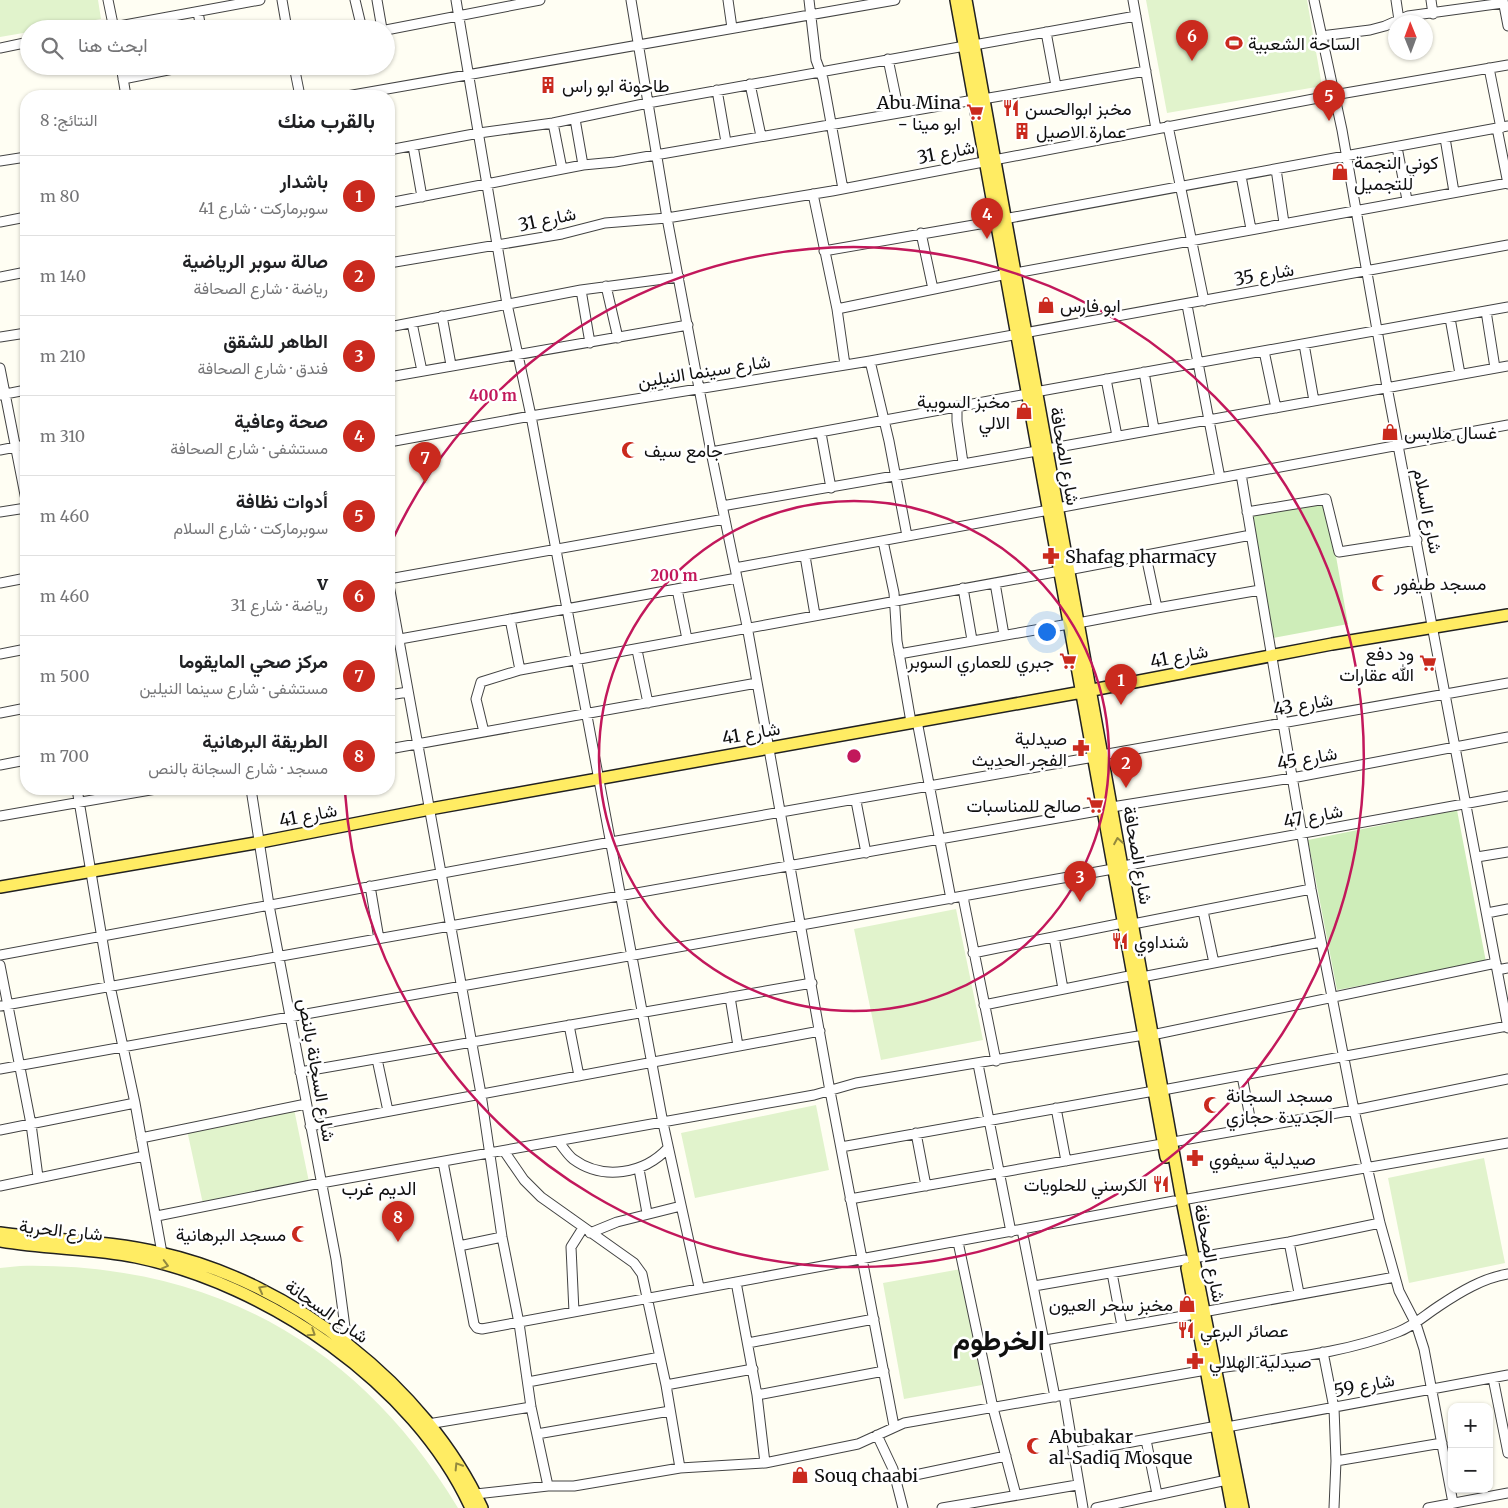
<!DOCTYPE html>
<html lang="ar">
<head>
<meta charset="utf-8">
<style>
  :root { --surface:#fff; --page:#f6f6f6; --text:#202124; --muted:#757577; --line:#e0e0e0; --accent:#ca2a1e }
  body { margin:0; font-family:Merriweather,Vazirmatn,serif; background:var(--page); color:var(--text); direction:rtl }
  .controls { position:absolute; right:15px; bottom:15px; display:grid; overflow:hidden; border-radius:10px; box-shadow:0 1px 4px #0004 }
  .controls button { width:45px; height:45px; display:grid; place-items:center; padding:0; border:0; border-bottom:1px solid var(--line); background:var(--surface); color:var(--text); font:25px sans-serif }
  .compass { position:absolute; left:1388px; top:15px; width:45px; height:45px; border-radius:50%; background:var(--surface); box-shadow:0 1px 4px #0004; rotate:359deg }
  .you { position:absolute; left:1046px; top:631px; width:18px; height:18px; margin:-12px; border:4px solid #fff; border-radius:50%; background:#1a73e8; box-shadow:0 0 0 8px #1a73e833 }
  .badge { display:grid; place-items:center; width:32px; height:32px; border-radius:50%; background:var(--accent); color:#fff; font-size:16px; font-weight:700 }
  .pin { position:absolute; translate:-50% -41px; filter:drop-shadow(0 1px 2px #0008) }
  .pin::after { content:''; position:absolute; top:26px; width:18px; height:15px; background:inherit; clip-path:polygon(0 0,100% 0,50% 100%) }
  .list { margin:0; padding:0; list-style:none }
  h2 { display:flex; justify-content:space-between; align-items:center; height:65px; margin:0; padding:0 20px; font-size:21px }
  h2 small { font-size:16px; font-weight:400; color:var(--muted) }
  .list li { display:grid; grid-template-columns:32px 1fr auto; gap:15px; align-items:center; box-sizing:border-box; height:80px; padding:0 20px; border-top:1px solid var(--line) }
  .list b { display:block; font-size:19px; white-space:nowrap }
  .list p { margin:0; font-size:16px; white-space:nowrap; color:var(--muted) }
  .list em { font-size:16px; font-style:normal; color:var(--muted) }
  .icon { flex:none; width:28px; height:28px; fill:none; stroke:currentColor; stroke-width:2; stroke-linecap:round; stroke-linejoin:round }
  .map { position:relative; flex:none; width:1508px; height:1508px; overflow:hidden; direction:ltr }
  .search { position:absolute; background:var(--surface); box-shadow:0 1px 4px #0004; left:20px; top:20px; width:375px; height:55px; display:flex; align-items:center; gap:12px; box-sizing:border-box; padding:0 18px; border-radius:28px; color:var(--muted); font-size:19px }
  .panel { position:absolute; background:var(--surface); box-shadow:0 1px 4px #0004; left:20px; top:90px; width:375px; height:705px; border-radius:20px; direction:rtl }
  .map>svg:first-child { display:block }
</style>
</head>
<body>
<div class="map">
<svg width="1508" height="1508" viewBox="0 0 1508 1508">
  <rect width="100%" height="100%" fill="#fffef3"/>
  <!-- green -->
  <path fill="#ceedb9" d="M1326 500 1348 624 1273 638 1252 513Z
    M1457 810 1486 962 1337 990 1308 840Z"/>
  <!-- pitch -->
  <path fill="#e1f3cc" d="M0 0H98L101 19 45 29H29V32L0 37Z
    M1146 0H1307L1322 86 1167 113Z
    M956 909 983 1040 881 1060 854 929Z
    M816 1105 829 1170 695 1198 681 1133Z
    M294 1109 309 1182 203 1204 187 1130Z
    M1484 1158 1505 1263 1409 1283 1388 1178Z
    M20 1266C211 1262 360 1344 458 1508H0V1268Z
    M961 1269 982 1385 904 1399 883 1283Z"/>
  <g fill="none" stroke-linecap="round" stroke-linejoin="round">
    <!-- minor casing -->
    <g stroke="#434343" stroke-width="11">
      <path id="minor" d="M108 0 114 29
        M282 0 287 29
        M355 0 362 29
        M377 0 382 29
        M456 0 507 304 531 416 663 1123 699 1287
        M631 0 667 218 711 452 747 626 830 1091 894 1426
        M728 0 732 28
        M809 0 816 60 823 79 843 189
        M1133 0 1156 129
        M1314 0 1342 130 1387 387 1508 1028
        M1396 0 1399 20
        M1431 0 1433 14
        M1503 0 1508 26
        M198 12 201 29
        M103 29 260 0
        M386 30 540 0
        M1046 32 1056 86
        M1321 36 1370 30 1385 26 1408 16 1503 3
        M974 45 1136 16
        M0 48 29 42
        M888 59 899 112
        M121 66 126 96
        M294 66 300 96
        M1489 68 1501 128
        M123 79 188 66
        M750 84 761 136
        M717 90 726 142
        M347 96 895 0
        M983 99 1146 71
        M575 119 583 165
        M553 123 562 169
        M1168 126 1204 301
        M1497 128 1508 184
        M1445 138 1454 192
        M413 146 422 197
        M1397 147 1407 200
        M389 150 479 133 553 123 648 103 965 46
        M0 161 26 157
        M1276 169 1284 223
        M1241 176 1251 229
        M813 194 837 309 845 365
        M389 203 583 165 615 162 974 100
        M1004 219 1508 126
        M0 222 26 217
        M921 233 933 289
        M824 251 997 221
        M389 263 562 234 605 223 667 218 832 191 1334 95 1508 65
        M1015 273 1508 183
        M0 277 26 272
        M606 286 618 338
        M581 290 590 343
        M1187 305 1220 478
        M837 309 1007 274
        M1486 311 1495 368
        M442 316 451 365
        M1450 318 1460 374
        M412 323 422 371
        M389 327 581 290 679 277
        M0 337 26 333
        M1304 344 1314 401
        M1264 351 1276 408
        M870 361 889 441 907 536
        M0 368 26 500
        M1144 372 1154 429
        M389 377 688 325
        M1106 379 1117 436
        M1035 392 1508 307
        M0 395 26 390
        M957 406V421L963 463
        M821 433 831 488
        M389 442 531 416 870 361 1508 245
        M1047 449 1508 366
        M0 450 26 445
        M711 452 1027 394
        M1241 474 1311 889 1354 1110 1380 1223 1399 1291 1416 1324 1424 1349 1453 1503
        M722 506 1037 451
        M1057 508 1508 425
        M0 512 26 508
        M1247 512 1326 499 1339 552 1417 540
        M883 541 894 593 897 641 911 722
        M805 556 815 615
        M735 568 1049 510
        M1068 570 1251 535
        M389 579 725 519
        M0 583 26 578
        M995 583 1004 635
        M389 585 481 1094 502 1237 519 1323 531 1407 548 1486
        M963 588 972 640
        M677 589 687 639
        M1157 608 1260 590
        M510 619 520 670
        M1078 623 1157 608 1146 556
        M389 641 737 578
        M637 650 648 703
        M0 654 26 649
        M899 654 1069 624
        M389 695 408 692
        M0 713 26 708
        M917 721 951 899
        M484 732 476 699 481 682 520 670 1060 571
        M389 749 757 683
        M1102 755 1508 683
        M0 765 26 760
        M77 789 110 986 135 1103 162 1253
        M251 789 269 905 336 1259 348 1350
        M856 801 866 853
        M1112 807 1292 778 1508 737
        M0 816 156 789
        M1477 857 1508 852
        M1123 866 1508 796
        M370 886 379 939
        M963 897 996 1061
        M1203 911 1214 963
        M1487 913 1508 909
        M1133 924 1311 889
        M1054 937 1063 989
        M973 953 1123 923
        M0 955 611 842 1094 757
        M0 965 31 1124 38 1177
        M1497 970 1508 968
        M1142 977 1321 942
        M730 997 738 1046
        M984 1005 1134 975
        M0 1006 1103 810
        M569 1025 579 1076
        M1152 1035 1496 963
        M377 1059 388 1111
        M978 1064 1011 1232
        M0 1069 1113 869
        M300 1072 812 983
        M1242 1076 1252 1128
        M1163 1090 1508 1026
        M1056 1108 1066 1161
        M310 1126 820 1031
        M0 1130 135 1103
        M916 1133 926 1186
        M141 1138 306 1104
        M558 1141C563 1147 567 1154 573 1159 603 1181 644 1174 668 1148
        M841 1147 1154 1091
        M504 1151 524 1180 541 1197 634 1263 642 1274 666 1385 680 1468
        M443 1162 474 1324 477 1328 482 1329 1174 1201
        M639 1169 647 1213
        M0 1186 144 1156
        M850 1199 1354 1110 1508 1079
        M1182 1200 1508 1143
        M157 1216 321 1183 814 1095 856 1083 1144 1035
        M1022 1230 1055 1397
        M590 1233 617 1222 681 1206
        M958 1242 993 1408 1016 1495
        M1289 1242 1299 1293
        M459 1246 502 1237
        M1193 1258 1289 1242 1380 1223
        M1112 1273 1122 1326
        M736 1282 757 1395 765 1463
        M1034 1286 1185 1260
        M574 1312 571 1247 583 1228
        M1203 1312 1395 1277
        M1045 1340 1195 1314
        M748 1343 874 1319
        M1323 1352 1334 1408 1336 1461 1334 1508
        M1214 1369C1275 1359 1340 1355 1398 1332 1414 1326 1425 1315 1439 1306 1460 1292 1483 1278 1508 1274
        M1493 1378 1508 1453
        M528 1382 660 1357
        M666 1385 753 1369
        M757 1395 884 1371
        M1064 1395 1083 1508
        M428 1424 531 1407
        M1227 1427 1508 1375
        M537 1434 670 1411
        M877 1435 893 1469 903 1508
        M1146 1440 1157 1494
        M1073 1453 1217 1426
        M1336 1461 1442 1443
        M896 1479 1006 1456
        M476 1494 548 1486H574L680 1468 765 1463 858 1444 904 1423 1206 1370
        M942 1508 1077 1485
        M1096 1508 1227 1480
        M1428 1508 1508 1493"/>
    </g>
    <!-- major casing -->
    <g stroke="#212121" stroke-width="14">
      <path id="major" d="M956 0 1166 1157
        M966 0 1182 1200 1243 1508
        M0 887 261 842 430 809 1082 692 1332 644 1508 615
        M0 1233C54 1241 108 1240 161 1253 291 1282 426 1386 482 1508
        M0 1241C45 1249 91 1248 136 1257 267 1284 414 1383 471 1508
        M1187 1268 1232 1508"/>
    </g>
    <!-- minor -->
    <use href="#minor" stroke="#fff" stroke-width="9"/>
    <!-- major -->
    <use href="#major" stroke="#ffec63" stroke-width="11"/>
  </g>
  <!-- one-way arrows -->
  <defs><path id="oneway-chevron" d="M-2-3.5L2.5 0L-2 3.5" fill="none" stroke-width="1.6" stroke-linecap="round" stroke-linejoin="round" transform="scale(1.25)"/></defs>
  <g stroke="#93893e">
    <use href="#oneway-chevron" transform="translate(1118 841) rotate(-100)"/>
    <use href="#oneway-chevron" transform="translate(165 1265) rotate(15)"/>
    <use href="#oneway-chevron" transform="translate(262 1289) rotate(-152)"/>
    <use href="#oneway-chevron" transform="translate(312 1333) rotate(33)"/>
    <use href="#oneway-chevron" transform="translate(458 1466) rotate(-122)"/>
  </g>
  <!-- distance rings -->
  <g fill="none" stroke="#c2185b" stroke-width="2.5">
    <circle cx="854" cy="756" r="255"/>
    <path d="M390 545A510 510 0 1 1 345 792"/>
  </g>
  <!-- icons -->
  <defs>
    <g id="stadium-bare" transform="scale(1.35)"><path d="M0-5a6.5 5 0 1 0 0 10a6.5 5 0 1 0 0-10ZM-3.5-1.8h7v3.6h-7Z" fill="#ca2a1e" stroke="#fff" stroke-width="2.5" paint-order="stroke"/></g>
    <g id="building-bare" transform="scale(1.35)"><path d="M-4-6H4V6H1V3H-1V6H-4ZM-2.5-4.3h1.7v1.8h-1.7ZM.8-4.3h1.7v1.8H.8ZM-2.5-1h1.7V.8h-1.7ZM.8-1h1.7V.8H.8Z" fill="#ca2a1e" stroke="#fff" stroke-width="2.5" paint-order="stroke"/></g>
    <g id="restaurant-bare" transform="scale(1.35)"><path d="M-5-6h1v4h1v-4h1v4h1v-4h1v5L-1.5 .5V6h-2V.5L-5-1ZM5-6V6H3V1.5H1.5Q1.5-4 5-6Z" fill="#ca2a1e" stroke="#fff" stroke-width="2.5" paint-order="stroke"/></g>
    <g id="supermarket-bare" transform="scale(1.35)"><path d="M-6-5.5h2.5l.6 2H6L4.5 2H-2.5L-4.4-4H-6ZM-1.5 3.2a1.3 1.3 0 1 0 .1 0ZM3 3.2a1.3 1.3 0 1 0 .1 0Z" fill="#ca2a1e" stroke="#fff" stroke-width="2.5" paint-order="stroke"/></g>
    <g id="shop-bare" transform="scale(1.35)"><path d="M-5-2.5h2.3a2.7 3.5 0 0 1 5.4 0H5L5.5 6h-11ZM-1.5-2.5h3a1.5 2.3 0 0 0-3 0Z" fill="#ca2a1e" stroke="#fff" stroke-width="2.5" paint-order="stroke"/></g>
    <g id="mosque-bare" transform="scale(1.35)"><path d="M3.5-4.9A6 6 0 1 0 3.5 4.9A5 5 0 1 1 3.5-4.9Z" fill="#ca2a1e" stroke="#fff" stroke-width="2.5" paint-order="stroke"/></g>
    <g id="pharmacy-bare" transform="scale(1.35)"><path d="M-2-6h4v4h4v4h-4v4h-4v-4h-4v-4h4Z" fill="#ca2a1e" stroke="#fff" stroke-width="2.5" paint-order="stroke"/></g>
  </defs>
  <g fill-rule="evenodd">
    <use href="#stadium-bare" x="1234" y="43"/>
    <use href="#building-bare" x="548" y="85"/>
    <use href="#restaurant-bare" x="1011" y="108"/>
    <use href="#supermarket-bare" x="975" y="112"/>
    <use href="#building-bare" x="1022" y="131"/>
    <use href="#shop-bare" x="1340" y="172"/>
    <use href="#shop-bare" x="1046" y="305"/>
    <use href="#shop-bare" x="1024" y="411"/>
    <use href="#shop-bare" x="1390" y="432"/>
    <use href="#mosque-bare" x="630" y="450"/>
    <use href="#pharmacy-bare" x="1051" y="556"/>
    <use href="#mosque-bare" x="1380" y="583"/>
    <use href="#supermarket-bare" x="1068" y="661"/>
    <use href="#supermarket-bare" x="1428" y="663"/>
    <use href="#pharmacy-bare" x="1081" y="748"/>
    <use href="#supermarket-bare" x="1095" y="805"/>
    <use href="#restaurant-bare" x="1120" y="941"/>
    <use href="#mosque-bare" x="1212" y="1105"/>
    <use href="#pharmacy-bare" x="1195" y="1158"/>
    <use href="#restaurant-bare" x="1161" y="1184"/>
    <use href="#mosque-bare" x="300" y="1234"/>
    <use href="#shop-bare" x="1187" y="1304"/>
    <use href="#restaurant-bare" x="1186" y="1330"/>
    <use href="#pharmacy-bare" x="1195" y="1361"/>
    <use href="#mosque-bare" x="1035" y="1446"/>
    <use href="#shop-bare" x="800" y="1475"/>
  </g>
  <g text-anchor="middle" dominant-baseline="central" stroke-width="5" stroke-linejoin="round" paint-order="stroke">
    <!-- poi labels -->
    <g font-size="18" fill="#101010" stroke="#fff" text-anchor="start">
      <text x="1248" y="43">الساحة الشعبية</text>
      <text x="562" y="85">طاحونة ابو راس</text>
      <text x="961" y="102" text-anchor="end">Abu Mina<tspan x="961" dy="21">- ابو مينا</tspan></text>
      <text x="1025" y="108">مخبز ابوالحسن</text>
      <text x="1036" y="131">عمارة الاصيل</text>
      <text x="1354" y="162">كوني النجمة<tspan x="1354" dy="21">للتجميل</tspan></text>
      <text x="1060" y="305">ابو فارس</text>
      <text x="1010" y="401" text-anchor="end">مخبز السويبة<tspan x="1010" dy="21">الالي</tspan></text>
      <text x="1404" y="432">غسال ملابس</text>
      <text x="644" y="450">جامع سيف</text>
      <text x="1065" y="556">Shafag pharmacy</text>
      <text x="1394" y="583">مسجد طيفور</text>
      <text x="1414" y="653" text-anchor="end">ود دفع<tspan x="1414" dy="21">الله عقارات</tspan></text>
      <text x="1054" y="661" text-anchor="end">جبري للعماري السوبر</text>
      <text x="1067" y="738" text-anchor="end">صيدلية<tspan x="1067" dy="21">الفجر الحديث</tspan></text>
      <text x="1081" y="805" text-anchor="end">صالح للمناسبات</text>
      <text x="1134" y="941">شنداوي</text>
      <text x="1226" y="1095">مسجد السجانة<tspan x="1226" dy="21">الجديدة حجازي</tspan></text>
      <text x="1209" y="1158">صيدلية سيفوي</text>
      <text x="1147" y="1184" text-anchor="end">الكرسني للحلويات</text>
      <text x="286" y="1234" text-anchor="end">مسجد البرهانية</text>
      <text x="1173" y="1304" text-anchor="end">مخبز سحر العيون</text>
      <text x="1200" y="1330">عصائر البرعي</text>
      <text x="1209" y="1361">صيدلية الهلالي</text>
      <text x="1049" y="1436">Abubakar<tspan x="1049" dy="21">al-Sadiq Mosque</tspan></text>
      <text x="814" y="1475">Souq chaabi</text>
    </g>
    <!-- street labels -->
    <g font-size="18" fill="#101010" stroke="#fff">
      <text transform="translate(946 152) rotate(-11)">شارع 31</text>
      <text transform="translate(547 219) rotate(-12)">شارع 31</text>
      <text transform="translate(1264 274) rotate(-10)">شارع 35</text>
      <text transform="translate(704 371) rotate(-9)">شارع سينما النيلين</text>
      <text transform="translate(1065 456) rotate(80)">شارع الصحافة</text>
      <text transform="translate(1428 511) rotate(79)">شارع السلام</text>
      <text transform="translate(1179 656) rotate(-11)">شارع 41</text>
      <text transform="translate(1303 704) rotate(-10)">شارع 43</text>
      <text transform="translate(751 733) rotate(-10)">شارع 41</text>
      <text transform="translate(1307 758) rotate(-10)">شارع 45</text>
      <text transform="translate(308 815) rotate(-11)">شارع 41</text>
      <text transform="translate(1313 816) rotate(-11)">شارع 47</text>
      <text transform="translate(1138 855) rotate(80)">شارع الصحافة</text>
      <text transform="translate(317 1070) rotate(80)">شارع السجانة بالنص</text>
      <text transform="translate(61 1230) rotate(6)">شارع الحرية</text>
      <text transform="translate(1210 1253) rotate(79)">شارع الصحافة</text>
      <text transform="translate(327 1311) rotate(35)">شارع السجانة</text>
      <text transform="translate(1364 1385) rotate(-11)">شارع 59</text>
    </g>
    <!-- neighbourhood labels -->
    <g font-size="19" fill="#101010" stroke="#fff">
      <text x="379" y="1188">الديم غرب</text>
    </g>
    <!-- town labels -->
    <g font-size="28" font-weight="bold" fill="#101010" stroke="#fff">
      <text x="999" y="1340">الخرطوم</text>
    </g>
  </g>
  <circle cx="854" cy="756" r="8" fill="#c2185b" stroke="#fff" stroke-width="2.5"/>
  <g font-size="15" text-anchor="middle" font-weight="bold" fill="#c2185b" stroke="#fff" stroke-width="5" stroke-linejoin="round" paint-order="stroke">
    <text x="493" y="401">400 m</text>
    <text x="674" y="581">200 m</text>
  </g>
</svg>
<div class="controls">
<button>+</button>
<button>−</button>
</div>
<svg class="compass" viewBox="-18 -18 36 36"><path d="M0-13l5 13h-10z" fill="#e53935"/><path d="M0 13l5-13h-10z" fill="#757577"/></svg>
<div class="you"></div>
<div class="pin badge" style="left:1121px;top:705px">1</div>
<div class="pin badge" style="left:1126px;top:788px">2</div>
<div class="pin badge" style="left:1080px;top:902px">3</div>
<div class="pin badge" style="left:987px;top:239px">4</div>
<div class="pin badge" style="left:1329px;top:121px">5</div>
<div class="pin badge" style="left:1192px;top:61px">6</div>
<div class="pin badge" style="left:425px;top:483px">7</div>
<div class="pin badge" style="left:398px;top:1242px">8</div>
<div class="search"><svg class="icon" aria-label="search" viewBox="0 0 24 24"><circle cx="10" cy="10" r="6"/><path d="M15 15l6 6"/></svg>ابحث هنا</div>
<section class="panel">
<h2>بالقرب منك<small>النتائج: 8</small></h2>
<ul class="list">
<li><span class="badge">1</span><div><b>باشدار</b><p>سوبرماركت · شارع 41</p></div><em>80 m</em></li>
<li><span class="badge">2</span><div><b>صالة سوبر الرياضية</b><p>رياضة · شارع الصحافة</p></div><em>140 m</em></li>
<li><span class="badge">3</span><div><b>الطاهر للشقق</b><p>فندق · شارع الصحافة</p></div><em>210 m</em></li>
<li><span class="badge">4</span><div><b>صحة وعافية</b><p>مستشفى · شارع الصحافة</p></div><em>310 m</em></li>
<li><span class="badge">5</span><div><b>أدوات نظافة</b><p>سوبرماركت · شارع السلام</p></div><em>460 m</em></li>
<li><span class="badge">6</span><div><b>v</b><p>رياضة · شارع 31</p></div><em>460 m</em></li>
<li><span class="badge">7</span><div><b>مركز صحي المايقوما</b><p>مستشفى · شارع سينما النيلين</p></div><em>500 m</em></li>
<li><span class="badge">8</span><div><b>الطريقة البرهانية</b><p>مسجد · شارع السجانة بالنص</p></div><em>700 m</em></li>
</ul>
</section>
</div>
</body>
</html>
